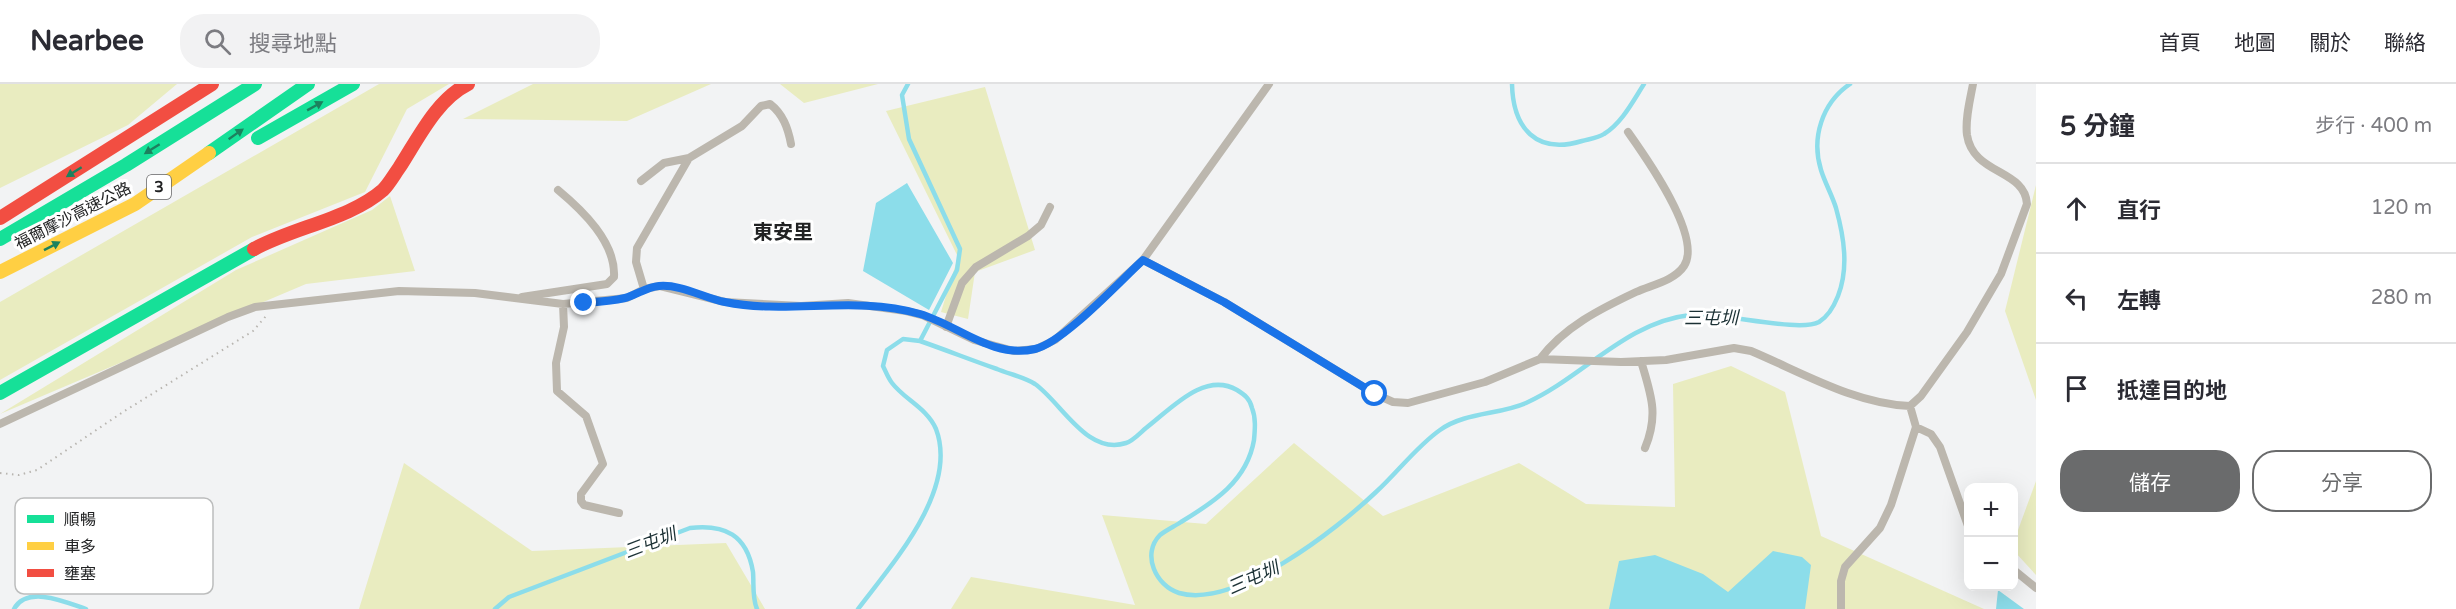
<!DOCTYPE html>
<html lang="zh-TW">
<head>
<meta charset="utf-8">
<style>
  :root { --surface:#fff; --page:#f2f2f3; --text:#2b2b33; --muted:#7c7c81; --line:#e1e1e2; --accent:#6a6b6c }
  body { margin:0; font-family:"Varela Round","Noto Sans TC",sans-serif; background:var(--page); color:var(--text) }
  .controls { position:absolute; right:18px; bottom:18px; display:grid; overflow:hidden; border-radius:12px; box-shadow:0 6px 24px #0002 }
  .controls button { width:54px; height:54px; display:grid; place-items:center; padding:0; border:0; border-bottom:2px solid var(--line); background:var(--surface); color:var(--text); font:30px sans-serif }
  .stop { position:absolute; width:18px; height:18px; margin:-14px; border:4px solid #1a73e8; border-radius:50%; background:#fff }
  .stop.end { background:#1a73e8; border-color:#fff; box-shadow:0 2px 6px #0008 }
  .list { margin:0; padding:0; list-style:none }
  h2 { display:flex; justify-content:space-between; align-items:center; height:78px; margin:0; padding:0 24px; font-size:26px }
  h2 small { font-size:20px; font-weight:400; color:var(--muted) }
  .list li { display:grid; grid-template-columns:39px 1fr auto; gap:18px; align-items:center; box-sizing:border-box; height:90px; padding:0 24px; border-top:2px solid var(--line) }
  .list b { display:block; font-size:22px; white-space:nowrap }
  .list em { font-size:20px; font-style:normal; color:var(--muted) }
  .actions { display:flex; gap:12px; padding:18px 24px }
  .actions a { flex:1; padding:14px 0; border:2px solid var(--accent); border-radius:24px; text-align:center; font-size:21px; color:var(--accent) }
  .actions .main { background:var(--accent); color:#fff }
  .icon { flex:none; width:33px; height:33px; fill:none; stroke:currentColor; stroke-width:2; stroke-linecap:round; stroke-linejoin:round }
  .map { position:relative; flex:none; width:2036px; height:525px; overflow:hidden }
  header { display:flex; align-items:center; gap:36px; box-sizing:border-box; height:84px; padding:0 30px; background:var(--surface); border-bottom:2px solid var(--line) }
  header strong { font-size:28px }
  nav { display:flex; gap:33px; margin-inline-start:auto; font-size:21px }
  .search { width:420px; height:54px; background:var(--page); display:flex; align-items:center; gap:15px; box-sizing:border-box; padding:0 21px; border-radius:24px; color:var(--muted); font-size:22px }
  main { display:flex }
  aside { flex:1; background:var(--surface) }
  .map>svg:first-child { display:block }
</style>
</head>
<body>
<header>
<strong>Nearbee</strong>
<div class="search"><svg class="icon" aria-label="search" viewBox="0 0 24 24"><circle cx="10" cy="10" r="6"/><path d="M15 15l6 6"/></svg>搜尋地點</div>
<nav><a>首頁</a><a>地圖</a><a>關於</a><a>聯絡</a></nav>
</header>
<main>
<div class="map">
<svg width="2036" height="525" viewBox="0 0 2036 525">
  <rect width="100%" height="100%" fill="#f2f3f4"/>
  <!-- green -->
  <path fill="#e9ecc0" d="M0 0H177L128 41 0 104Z
    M379 0H449L407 25 365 108 252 153 0 296V218Z
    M533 0H711L627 37 463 35Z
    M780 0H878L804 19Z
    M985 3 1035 166 975 188 968 235 941 228 958 173 886 27Z
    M2036 101V316L2005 227Z
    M390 112 415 187 306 200 0 330 236 186 372 126Z
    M1731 282 1785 308 1821 452 1984 525H951L971 493 1135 521 1102 431 1206 440 1294 359 1383 432 1519 379 1586 420 1675 423 1673 300Z
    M404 379 532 467 726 459 765 525H359Z
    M2036 397V491L2014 467V457Z"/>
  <!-- water -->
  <path fill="#8cddea" d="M907 99 953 179 929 226 863 187 876 119Z
    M1773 467 1802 473 1811 481 1805 525H1609L1619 477 1655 471 1703 490 1728 508Z
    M1998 506 2024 525H1996Z"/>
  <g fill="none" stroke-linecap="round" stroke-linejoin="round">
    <!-- stream -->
    <path stroke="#8cddea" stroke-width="4.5" d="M908 0 902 11 909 55 960 165 957 186 920 257
      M1512 0C1513 44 1536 71 1582 57 1589 55 1598 54 1604 50 1622 39 1633 17 1644 0
      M14 525C27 501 66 518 86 525
      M495 525 509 513 690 444C725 440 747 451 753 488 754 500 752 514 757 525
      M858 525C891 481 959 406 936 345 927 324 905 316 892 299 888 294 886 288 883 282L887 266 903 255 920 257C946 266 971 276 997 285 1009 290 1024 293 1035 300 1061 318 1087 372 1126 359 1133 357 1141 348 1146 344 1171 325 1204 287 1237 306 1245 311 1250 315 1252 324 1256 334 1255 345 1254 356 1247 397 1214 418 1181 438 1175 442 1166 446 1160 451 1141 470 1156 502 1179 509 1236 525 1337 445 1376 408 1397 389 1417 362 1440 346 1465 328 1499 331 1526 319 1582 294 1626 238 1690 231 1721 228 1799 249 1819 238 1829 232 1834 222 1838 212 1849 184 1844 153 1836 124 1832 111 1825 99 1821 86 1811 54 1822 19 1850 0"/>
    <!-- path -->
    <path stroke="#b8b5b0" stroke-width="2" stroke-dasharray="1.5 4.5" stroke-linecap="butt" d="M0 389 19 391 37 386 123 328 253 247 266 232"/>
    <!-- lane -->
    <path stroke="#bcb7ae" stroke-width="8" d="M641 97 664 79 689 74
      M1143 176 1224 218 1375 310 1393 318 1408 319 1485 298 1540 275 1621 278 1666 276 1734 264 1751 267C1801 288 1855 320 1910 322L1921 312 1967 248 2001 190 2027 120C2025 85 1973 91 1967 51 1965 35 1970 16 1973 0
      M644 205 636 178 637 164 689 74 742 42 761 22 770 20C783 30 788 44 791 60
      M522 213 607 200 614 193C616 158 582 126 558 106
      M563 220 564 243 556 279 557 307 586 332 603 380 581 410V417L584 421 619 429
      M946 243 962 199 976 183 1028 152 1041 141 1050 123
      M1540 275C1564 243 1600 225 1636 208 1651 201 1674 197 1684 182 1703 153 1645 72 1628 48
      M1641 277C1651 311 1659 330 1645 364
      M0 340 228 233 255 223 399 207 475 209 563 220 627 214 644 205 660 202 725 218 801 222 848 219 906 227 922 231 974 256 1014 267 1036 265 1055 256 1143 176 1269 0
      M1916 343 1931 350 1940 363 1968 442
      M2014 486 2036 504
      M1841 525V497L1845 483 1880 444 1891 421 1916 343 1910 322"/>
    <!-- fast -->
    <path stroke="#16e098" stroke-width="14" d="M258 54 353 0
      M209 69 308 0
      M0 155 126 81 255 0
      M0 309 254 165"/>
    <!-- slow -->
    <path stroke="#ffcf43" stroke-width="14" d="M0 188 135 120 209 69"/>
    <!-- jam -->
    <path stroke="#f24e42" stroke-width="14" d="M0 134 212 0
      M254 165C294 143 350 135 383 106 389 100 394 91 399 84 418 55 436 16 468 0"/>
  </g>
  <!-- one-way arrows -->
  <defs><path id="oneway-solid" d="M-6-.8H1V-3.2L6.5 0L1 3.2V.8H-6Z" transform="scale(1.5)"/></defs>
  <g fill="#1c815e">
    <use href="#oneway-solid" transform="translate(315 22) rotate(-29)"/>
    <use href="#oneway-solid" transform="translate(236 50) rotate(-35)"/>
    <use href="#oneway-solid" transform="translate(152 65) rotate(148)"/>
    <use href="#oneway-solid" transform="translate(74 88) rotate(148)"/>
    <use href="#oneway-solid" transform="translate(52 162) rotate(-27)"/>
  </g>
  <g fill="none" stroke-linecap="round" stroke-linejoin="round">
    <!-- route -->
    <path stroke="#1a73e8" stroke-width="8" d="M584 219C598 218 612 217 625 214 637 211 646 203 659 202 681 200 704 214 725 218 789 231 854 211 920 230 958 241 992 275 1035 265 1064 258 1119 198 1143 176L1224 218 1375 310"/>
  </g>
  <g text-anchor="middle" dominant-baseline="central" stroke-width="6" stroke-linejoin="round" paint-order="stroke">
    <!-- shield labels -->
    <rect fill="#fff" stroke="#646465" stroke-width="1.5" x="147" y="91" width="24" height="24" rx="4.5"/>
    <g font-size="15" font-weight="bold" fill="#212223">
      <text x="159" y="103">3</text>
    </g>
    <!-- street labels -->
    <g font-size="16" fill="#212223" stroke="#fff">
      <text transform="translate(73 132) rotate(-27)">福爾摩沙高速公路</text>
    </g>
    <!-- water labels -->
    <g font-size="18" font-style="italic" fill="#1c3135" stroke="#fff">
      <text x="1711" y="234">三屯圳</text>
      <text transform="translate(650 459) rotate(-21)">三屯圳</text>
      <text transform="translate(1253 494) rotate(-24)">三屯圳</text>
    </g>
    <!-- quarter labels -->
    <g font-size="20" font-weight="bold" fill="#212223" stroke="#fff">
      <text x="783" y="149">東安里</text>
    </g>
  </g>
  <!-- legend -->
  <rect x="15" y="414" width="198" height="96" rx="9" fill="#fff" stroke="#bcbdbd" stroke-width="1.5"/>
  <rect x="27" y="431" width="27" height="8" fill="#16e098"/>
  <rect x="27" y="458" width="27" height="8" fill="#ffcf43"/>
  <rect x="27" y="485" width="27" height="8" fill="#f24e42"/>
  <g font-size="16" fill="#212223">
    <text x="64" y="441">順暢</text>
    <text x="64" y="468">車多</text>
    <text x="64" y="495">壅塞</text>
  </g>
</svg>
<div class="controls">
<button>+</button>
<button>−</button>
</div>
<div class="stop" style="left:1375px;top:310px"></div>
<div class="stop end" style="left:584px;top:219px"></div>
</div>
<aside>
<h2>5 分鐘<small>步行 · 400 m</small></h2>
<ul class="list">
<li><svg class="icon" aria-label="ahead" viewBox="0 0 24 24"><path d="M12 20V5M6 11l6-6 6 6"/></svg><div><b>直行</b></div><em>120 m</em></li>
<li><svg class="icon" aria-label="left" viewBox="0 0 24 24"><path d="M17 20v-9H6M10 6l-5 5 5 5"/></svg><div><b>左轉</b></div><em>280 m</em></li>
<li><svg class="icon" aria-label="arrive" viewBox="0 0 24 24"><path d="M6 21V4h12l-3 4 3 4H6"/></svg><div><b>抵達目的地</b></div></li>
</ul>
<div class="actions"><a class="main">儲存</a><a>分享</a></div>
</aside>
</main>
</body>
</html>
